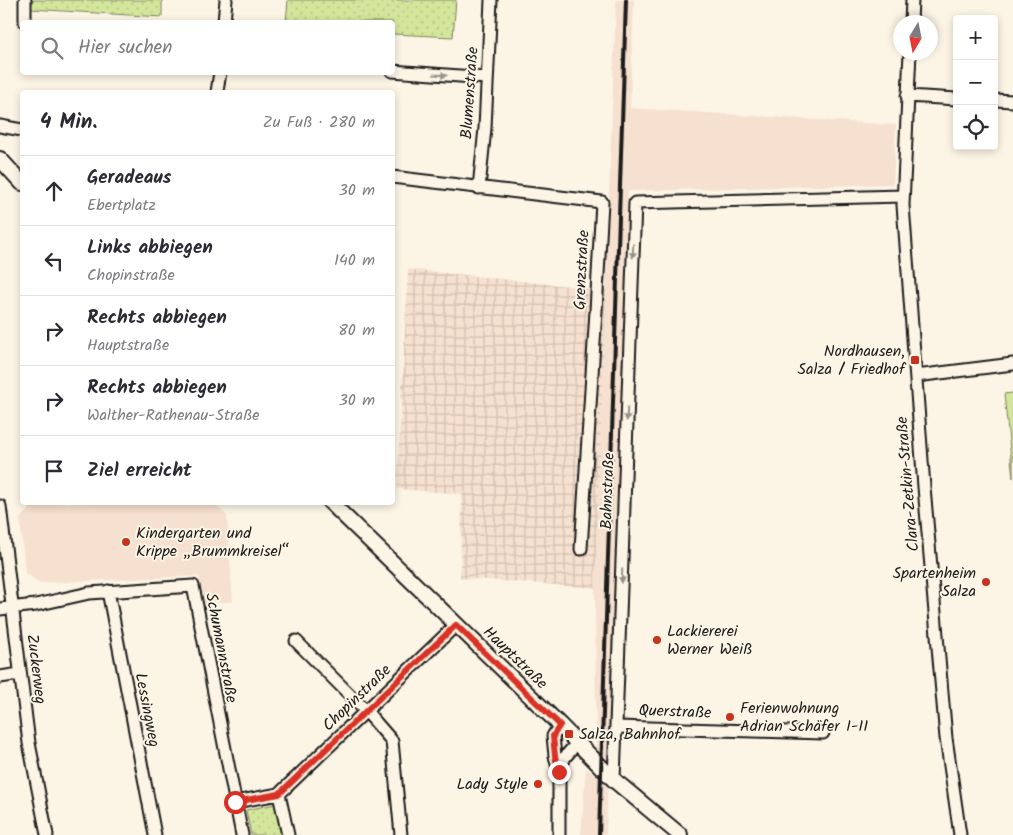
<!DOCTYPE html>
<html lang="de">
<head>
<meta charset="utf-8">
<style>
  :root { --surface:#fff; --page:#f2f2f3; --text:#2b2b33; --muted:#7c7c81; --line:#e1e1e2 }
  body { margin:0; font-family:Kalam,sans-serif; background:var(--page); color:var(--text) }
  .controls { position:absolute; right:15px; top:15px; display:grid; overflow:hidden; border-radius:5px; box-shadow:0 2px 8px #0003 }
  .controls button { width:45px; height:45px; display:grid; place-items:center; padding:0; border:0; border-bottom:1px solid var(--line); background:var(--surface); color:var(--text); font:25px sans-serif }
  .compass { position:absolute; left:893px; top:15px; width:45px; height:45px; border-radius:50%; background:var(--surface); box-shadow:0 2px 8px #0003; rotate:190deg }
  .stop { position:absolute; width:15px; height:15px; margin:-11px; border:4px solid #d93025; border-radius:50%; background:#fff }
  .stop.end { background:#d93025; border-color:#fff; box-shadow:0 1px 5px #0008 }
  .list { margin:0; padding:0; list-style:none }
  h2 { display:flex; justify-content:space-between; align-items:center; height:65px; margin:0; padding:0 20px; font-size:21px }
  h2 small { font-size:16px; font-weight:400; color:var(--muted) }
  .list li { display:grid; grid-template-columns:32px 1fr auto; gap:15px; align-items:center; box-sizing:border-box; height:70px; padding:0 20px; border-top:1px solid var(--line) }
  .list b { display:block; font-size:19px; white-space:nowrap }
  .list p { margin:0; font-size:16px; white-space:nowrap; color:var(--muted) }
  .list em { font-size:16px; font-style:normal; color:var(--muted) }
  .icon { flex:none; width:28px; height:28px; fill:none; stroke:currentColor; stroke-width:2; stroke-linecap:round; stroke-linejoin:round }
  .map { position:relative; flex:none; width:1013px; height:835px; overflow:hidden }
  .search { position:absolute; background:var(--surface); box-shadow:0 2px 8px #0003; left:20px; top:20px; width:375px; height:55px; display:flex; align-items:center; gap:12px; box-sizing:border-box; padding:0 18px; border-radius:5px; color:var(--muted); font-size:19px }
  .panel { position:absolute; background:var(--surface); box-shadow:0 2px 8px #0003; left:20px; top:90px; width:375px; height:415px; border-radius:5px }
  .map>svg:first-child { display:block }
</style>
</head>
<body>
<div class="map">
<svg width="1013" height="835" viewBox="0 0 1013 835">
  <defs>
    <pattern id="industrial-grid" width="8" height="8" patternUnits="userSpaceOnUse" patternTransform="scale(1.25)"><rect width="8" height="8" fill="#f6e0cf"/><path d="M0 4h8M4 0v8" fill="none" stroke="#d2c0b1"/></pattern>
    <pattern id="green-dots" width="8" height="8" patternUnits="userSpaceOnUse" patternTransform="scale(1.25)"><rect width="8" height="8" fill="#d4e69b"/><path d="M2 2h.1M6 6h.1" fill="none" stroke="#b5c585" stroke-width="1.8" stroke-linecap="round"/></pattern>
  </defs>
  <rect width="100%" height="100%" fill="#fcf5e5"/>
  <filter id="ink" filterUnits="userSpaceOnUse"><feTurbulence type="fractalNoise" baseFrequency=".02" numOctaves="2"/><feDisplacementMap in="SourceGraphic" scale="10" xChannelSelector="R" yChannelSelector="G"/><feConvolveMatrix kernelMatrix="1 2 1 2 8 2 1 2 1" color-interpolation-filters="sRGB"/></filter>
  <g filter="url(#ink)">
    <!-- built -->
    <path fill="#f6e0cf" d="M616 0H634L630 108 896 125 893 184 628 191 606 835H581L586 768 595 775 596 735 595 588Z
      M36 503H214L227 516 233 602 204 603 199 576 40 583 25 573 20 518Z"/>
    <!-- industrial -->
    <path fill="url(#industrial-grid)" d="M408 269 606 290 595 588 460 578 462 494 397 489Z"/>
    <!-- green -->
    <path fill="url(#green-dots)" stroke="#78815c" d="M30 0H162V17L30 9Z
      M288 0H456L453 37 393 34 392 22H286Z
      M275 804 281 835H251L246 810Z"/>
    <!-- pitch -->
    <path fill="#d4e69b" stroke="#78815c" d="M1013 393V478L1004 394Z"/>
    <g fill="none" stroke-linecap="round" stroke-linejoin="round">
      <!-- minor casing -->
      <g stroke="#1c1c1c" stroke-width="15">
        <path id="minor" d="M25 22V0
          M224 22 226 0
          M911 22 912 0
          M910 52 903 205 924 487 946 738 960 835
          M392 71 487 78
          M217 92 220 72
          M907 96 957 99
          M994 100 1013 101
          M0 126 22 130
          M392 177 602 202 596 311 581 549
          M479 188 485 128 491 0
          M916 376 1013 364
          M0 506 29 743 47 835
          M108 591 155 835
          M0 609 36 605 89 593 193 586 242 835
          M296 641 366 711 392 741 401 835
          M0 677 20 674
          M616 727 823 733
          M559 772 565 757 577 743
          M614 780 635 203 903 196
          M279 794 456 625
          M235 802 279 794 288 835
          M559 835V772L555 756 553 736 560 725"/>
      </g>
      <!-- tertiary casing -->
      <g stroke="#1c1c1c" stroke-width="18">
        <path id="tertiary" d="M0 159 22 183
          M330 502 560 725 614 780 680 835"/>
      </g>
      <!-- minor -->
      <use href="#minor" stroke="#fcf5e5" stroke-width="11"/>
      <!-- tertiary -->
      <use href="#tertiary" stroke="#fcf5e5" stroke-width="14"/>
      <!-- rail -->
      <path stroke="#1c1c1c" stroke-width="4" d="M599 835 626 0"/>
    </g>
    <!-- one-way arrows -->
    <defs><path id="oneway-solid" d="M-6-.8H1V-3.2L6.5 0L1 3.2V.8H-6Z" transform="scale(1.25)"/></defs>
    <g fill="#97938b">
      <use href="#oneway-solid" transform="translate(440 75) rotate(4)"/>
      <use href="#oneway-solid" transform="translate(633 251) rotate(92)"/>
      <use href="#oneway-solid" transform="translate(627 414) rotate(92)"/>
      <use href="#oneway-solid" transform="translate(622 576) rotate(92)"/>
    </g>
  </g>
  <g fill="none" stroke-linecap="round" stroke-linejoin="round" filter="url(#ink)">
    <!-- route -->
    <path stroke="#d93025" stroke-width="6" d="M235 802 279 794 456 625 560 725 553 736 555 756 559 772"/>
  </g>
  <!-- markers -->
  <g fill="#c8321e" stroke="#fcf5e5" stroke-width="2">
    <rect x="910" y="355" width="10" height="10" rx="2.5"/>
    <circle cx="126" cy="542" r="5"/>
    <circle cx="986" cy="582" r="5"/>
    <circle cx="657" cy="640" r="5"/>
    <circle cx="730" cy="717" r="5"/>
    <rect x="564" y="729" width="10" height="10" rx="2.5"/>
    <circle cx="538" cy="784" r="5"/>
  </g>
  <g text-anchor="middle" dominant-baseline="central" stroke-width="4" stroke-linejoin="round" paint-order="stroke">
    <!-- street labels -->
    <g font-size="16" fill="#1c1c1c" stroke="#fcf5e5">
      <text transform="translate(470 93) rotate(-86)">Blumenstraße</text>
      <text transform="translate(582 270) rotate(-87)">Grenzstraße</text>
      <text transform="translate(908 484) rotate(-95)">Clara-Zetkin-Straße</text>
      <text transform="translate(608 491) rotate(-88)">Bahnstraße</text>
      <text transform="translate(221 648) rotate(79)">Schumannstraße</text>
      <text transform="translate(515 658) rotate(44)">Hauptstraße</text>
      <text transform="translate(36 669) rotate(83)">Zuckerweg</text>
      <text transform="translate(357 698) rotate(-44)">Chopinstraße</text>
      <text transform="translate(147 710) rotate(79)">Lessingweg</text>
      <text transform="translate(675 712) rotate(2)">Querstraße</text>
    </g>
    <!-- poi labels -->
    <g font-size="16" fill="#1c1c1c" stroke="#fcf5e5" text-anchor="start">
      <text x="905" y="351" text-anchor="end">Nordhausen,<tspan x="905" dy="18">Salza / Friedhof</tspan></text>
      <text x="136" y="533">Kindergarten und<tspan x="136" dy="18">Krippe „Brummkreisel“</tspan></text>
      <text x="976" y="573" text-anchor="end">Spartenheim<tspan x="976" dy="18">Salza</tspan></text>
      <text x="667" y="631">Lackiererei<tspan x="667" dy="18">Werner Weiß</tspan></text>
      <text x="740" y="708">Ferienwohnung<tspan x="740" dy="18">Adrian Schäfer I-II</tspan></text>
      <text x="579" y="734">Salza, Bahnhof</text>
      <text x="528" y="784" text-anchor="end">Lady Style</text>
    </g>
  </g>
</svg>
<div class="controls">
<button>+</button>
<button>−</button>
<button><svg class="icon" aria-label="locate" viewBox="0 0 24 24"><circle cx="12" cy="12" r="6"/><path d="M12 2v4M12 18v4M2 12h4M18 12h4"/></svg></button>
</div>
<svg class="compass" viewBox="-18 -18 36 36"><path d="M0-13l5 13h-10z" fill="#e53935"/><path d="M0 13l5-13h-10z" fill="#7c7c81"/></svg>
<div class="stop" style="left:235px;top:802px"></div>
<div class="stop end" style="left:559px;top:772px"></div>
<div class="search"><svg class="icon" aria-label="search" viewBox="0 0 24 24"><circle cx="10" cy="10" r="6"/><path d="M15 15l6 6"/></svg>Hier suchen</div>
<section class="panel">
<h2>4 Min.<small>Zu Fuß · 280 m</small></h2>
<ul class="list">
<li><svg class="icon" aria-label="ahead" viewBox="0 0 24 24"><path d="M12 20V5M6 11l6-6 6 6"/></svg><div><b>Geradeaus</b><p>Ebertplatz</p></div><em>30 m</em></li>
<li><svg class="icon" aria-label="left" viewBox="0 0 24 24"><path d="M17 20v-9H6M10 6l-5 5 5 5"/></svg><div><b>Links abbiegen</b><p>Chopinstraße</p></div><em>140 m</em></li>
<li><svg class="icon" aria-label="right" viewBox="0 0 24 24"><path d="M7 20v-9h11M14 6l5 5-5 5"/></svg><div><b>Rechts abbiegen</b><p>Hauptstraße</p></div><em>80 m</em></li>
<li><svg class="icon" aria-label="right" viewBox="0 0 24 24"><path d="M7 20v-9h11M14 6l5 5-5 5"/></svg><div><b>Rechts abbiegen</b><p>Walther-Rathenau-Straße</p></div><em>30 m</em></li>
<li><svg class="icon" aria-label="arrive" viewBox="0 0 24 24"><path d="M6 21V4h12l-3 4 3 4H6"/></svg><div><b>Ziel erreicht</b></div></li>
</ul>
</section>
</div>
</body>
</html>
